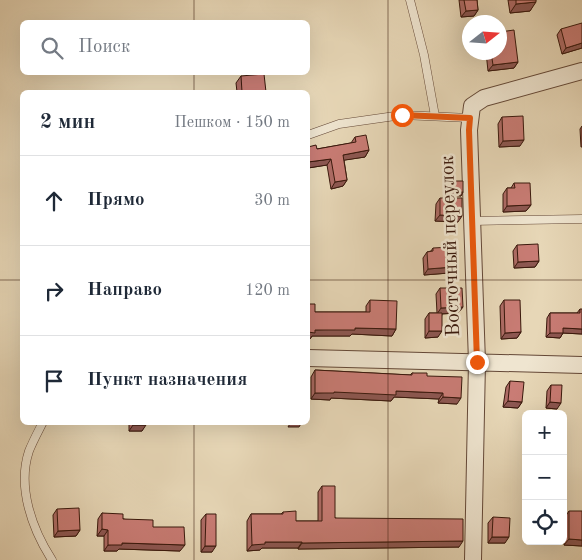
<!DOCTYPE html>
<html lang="ru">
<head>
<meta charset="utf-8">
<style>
  :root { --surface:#fff; --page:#f6f6f7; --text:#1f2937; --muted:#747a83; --line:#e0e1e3 }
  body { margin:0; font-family:"Old Standard TT",serif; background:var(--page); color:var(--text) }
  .controls { position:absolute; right:15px; bottom:15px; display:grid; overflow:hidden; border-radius:8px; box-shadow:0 5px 20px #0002 }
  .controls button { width:45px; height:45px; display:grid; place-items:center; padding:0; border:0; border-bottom:1px solid var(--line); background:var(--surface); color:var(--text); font:25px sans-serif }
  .compass { position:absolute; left:462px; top:15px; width:45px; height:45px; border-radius:50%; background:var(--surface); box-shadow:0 5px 20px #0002; rotate:73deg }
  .stop { position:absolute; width:15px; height:15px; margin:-11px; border:4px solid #ea580c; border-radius:50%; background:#fff }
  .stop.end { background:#ea580c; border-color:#fff; box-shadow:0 1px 5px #0008 }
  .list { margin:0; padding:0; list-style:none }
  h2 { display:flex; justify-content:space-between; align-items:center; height:65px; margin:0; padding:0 20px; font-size:21px }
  h2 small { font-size:16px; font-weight:400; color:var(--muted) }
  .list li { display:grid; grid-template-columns:32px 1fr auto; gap:15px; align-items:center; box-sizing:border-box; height:90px; padding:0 20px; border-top:1px solid var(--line) }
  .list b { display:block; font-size:19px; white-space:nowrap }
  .list em { font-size:16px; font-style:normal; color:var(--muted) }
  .icon { flex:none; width:28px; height:28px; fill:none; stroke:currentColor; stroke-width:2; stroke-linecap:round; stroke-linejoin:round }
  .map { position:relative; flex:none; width:582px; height:560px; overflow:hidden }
  .search { position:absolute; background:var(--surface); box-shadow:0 5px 20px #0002; left:20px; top:20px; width:290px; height:55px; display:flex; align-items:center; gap:12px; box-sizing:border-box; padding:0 18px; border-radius:8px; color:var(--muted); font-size:19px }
  .panel { position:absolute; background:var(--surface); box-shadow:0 5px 20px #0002; left:20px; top:90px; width:290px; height:335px; border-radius:8px }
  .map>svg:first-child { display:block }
</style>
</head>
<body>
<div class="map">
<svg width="582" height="560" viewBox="0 0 582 560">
  <rect width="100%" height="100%" fill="#e7d7b7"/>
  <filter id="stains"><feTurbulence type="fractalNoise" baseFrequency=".004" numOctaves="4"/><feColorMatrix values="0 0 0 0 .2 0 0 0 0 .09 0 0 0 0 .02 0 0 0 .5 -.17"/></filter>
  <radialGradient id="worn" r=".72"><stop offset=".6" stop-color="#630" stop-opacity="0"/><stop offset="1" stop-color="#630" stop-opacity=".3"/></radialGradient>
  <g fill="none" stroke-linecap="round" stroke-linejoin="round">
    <!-- service casing -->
    <g stroke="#644837" stroke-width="9">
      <path id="service" d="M410 0 424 55 435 116
        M308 135 339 124 402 115 470 118
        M472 221 582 219
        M43 422C38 432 33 441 29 451 17 487 32 529 52 560"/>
    </g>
    <!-- minor casing -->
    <g stroke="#644837" stroke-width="18">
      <path id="minor" d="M308 358 582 365
        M473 560 477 362 469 130 472 106 484 98 582 71"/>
    </g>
    <!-- service -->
    <use href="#service" stroke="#efe5d0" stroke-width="8"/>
    <!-- minor -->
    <use href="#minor" stroke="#efe5d0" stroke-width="16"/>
  </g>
  <!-- wall -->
  <path fill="#ad6b65" stroke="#39180c" d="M459 0H477L478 10 474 16 461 17Z
    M508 0H536L530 11 510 13Z
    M561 29 582 48 562 54 557 35Z
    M486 52H500L518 62 514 68 488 71Z
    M241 76 266 92H237L236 83Z
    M502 117 520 146 499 147 498 124Z
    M582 126V147H581L580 129Z
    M355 137 369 150 365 157 344 160 347 180 343 186 331 189 327 165 308 168V147L317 149 351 143Z
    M453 181 463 192 461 196 450 195V184Z
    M514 183 531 205 526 211 503 212V194L507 188H511Z
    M440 198 458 222 435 221 436 204Z
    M517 245 539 261 535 267 514 268 513 251Z
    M433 248 449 273 424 275 423 258 427 252 431 251Z
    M440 288 463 307 458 313 442 314 438 337 425 338V319L429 313H437L436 294Z
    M370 300 396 329 392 336 352 334 350 336H312L310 339H308V304L315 312H366V306Z
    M504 300 521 332 517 338 501 339 500 306Z
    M580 309 582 334 563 333 560 338 546 337 547 318 550 313H577Z
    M315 370 410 375 412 373 427 376 457 404 438 403 439 399 394 397 391 401 331 398 330 400 311 399V377Z
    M510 381 522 402 518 408 503 407 506 387Z
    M551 385 557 409 546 408 547 391Z
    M129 422H146L142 431H129Z
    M322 486 335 518 459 547 298 549V548H262L260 550 247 551V521L251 514H281L283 512 296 521H318V492Z
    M57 509 80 530 76 536 54 537 53 515Z
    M569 511 582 546 564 545 565 517Z
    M102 513 153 527 180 551 119 549 117 551H104V536H97L98 519Z
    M206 514 212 552H201V520Z
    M493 517 505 543H488V523Z"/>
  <!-- shaded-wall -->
  <path fill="#8d5752" stroke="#39180c" d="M536 2 530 11 510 13 516 4Z
    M478 10 474 16 461 17 466 11Z
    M582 43V48L562 54 566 48Z
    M518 62 514 68 488 71 493 65Z
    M524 140 520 146 499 147 503 141Z
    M369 150 365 157 339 161 343 155Z
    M331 159 327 165 308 168V162Z
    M347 180 343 186 331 189 335 182Z
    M453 192H463L461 196 450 195Z
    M531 205 526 211 503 212 507 206Z
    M440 215 462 216 458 222 435 221Z
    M539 261 535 267 514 268 518 262Z
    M453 267 449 273 424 275 428 269Z
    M463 307 458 313 437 314 441 308Z
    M355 328 396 329 392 336 352 334 350 336H312L310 339H308V332L315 330Z
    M563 328 582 329V334L563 333 560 338 546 337 550 333Z
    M429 331H442L438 337 425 338Z
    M521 332 517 338 501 339 505 333Z
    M396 391 443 393 439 399 394 397 391 401 331 398 330 400 311 399 315 393 334 392Z
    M443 397 461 398 457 404 438 403Z
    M508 401 522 402 518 408 503 407Z
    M550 402 561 403 557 409 546 408Z
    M291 422H302L299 427H288Z
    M133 425H146L142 431H129Z
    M102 529 108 530 104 536H97Z
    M80 530 76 536 54 537 58 531Z
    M492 537H509L505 543H488Z
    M569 539 582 540V546L564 545Z
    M463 541 459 547 298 549 302 543Z
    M531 541H546L544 544 530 543Z
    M265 542H302L298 548H262L260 550 247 551 252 545Z
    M122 543 185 545 180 551 119 549 117 551H104L108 545Z
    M205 546H216L212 552H201Z"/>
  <!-- building -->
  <path fill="#c97c75" stroke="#39180c" d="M464 0H477L478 10 466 11Z
    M516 0H536V2L516 4Z
    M582 23V43L566 48 561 29Z
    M514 30 518 62 493 65 491 52H500V32Z
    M264 74 266 92H242L241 76Z
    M523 116 524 140 503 141 502 117Z
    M366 135 369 150 343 155 347 180 335 182 331 159 308 162V147L316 145 317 149 356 142 355 137Z
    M453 181H463V192H453Z
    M514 183H530L531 205 507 206V188H515Z
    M440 198H462V216L440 215Z
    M538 244 539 261 518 262 517 245Z
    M451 247 453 267 428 269 427 252 433 251V248Z
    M440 288H462L463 307 441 308Z
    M370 300 397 301 396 329 355 328V330H315V333L308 332V304H315V312H370Z
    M504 300H520L521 332 505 333Z
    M580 309H582V329L563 328V333H550V313H580Z
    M429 313H442V331H429Z
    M315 370 412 375V373H427V376L462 377 461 398 443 397V393L396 391V395L334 392V393H315Z
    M510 381 524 382 522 402 508 401Z
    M551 385H562L561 403 550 402Z
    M133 422H146V425H133Z
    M322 486H335V518L463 519V541L302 543V542H265V544L252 545 251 514H283V512L296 511V521H322Z
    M79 508 80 530 58 531 57 509Z
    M569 511H582V540L569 539Z
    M102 513 123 514V519L153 520V527H184L185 545 122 543V545H108V530L102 529Z
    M206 514H216V546H205Z
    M493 517 510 518 509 537H492Z"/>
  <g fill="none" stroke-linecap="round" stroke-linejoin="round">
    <!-- route -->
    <path stroke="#ea580c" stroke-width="6" d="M402 115 470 118 469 130 477 362"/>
  </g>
  <!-- grid -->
  <path fill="none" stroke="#39180c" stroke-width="1" stroke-opacity="0.55" d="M194 0V22M388 0V560M194 72V92M0 280H22M308 280H582M194 422V560"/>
  <g text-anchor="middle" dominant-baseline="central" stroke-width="5" stroke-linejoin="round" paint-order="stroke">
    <!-- street labels -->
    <g font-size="20" fill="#39180c" stroke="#efe5d0">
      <text transform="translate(451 246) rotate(-92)">Восточный переулок</text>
    </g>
  </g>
  <rect width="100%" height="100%" filter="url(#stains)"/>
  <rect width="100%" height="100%" fill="url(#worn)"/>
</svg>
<div class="controls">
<button>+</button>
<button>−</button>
<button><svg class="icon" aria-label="locate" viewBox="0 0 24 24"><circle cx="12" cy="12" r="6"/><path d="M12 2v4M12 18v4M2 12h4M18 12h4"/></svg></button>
</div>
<svg class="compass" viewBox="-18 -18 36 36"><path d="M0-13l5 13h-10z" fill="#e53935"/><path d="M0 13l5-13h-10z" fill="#747a83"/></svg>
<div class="stop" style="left:402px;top:115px"></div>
<div class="stop end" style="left:477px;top:362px"></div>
<div class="search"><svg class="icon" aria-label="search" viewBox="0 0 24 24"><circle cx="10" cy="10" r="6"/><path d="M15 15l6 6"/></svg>Поиск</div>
<section class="panel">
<h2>2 мин<small>Пешком · 150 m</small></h2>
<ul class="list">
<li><svg class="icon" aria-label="ahead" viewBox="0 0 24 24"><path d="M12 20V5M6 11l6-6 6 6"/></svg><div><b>Прямо</b></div><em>30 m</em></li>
<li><svg class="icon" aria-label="right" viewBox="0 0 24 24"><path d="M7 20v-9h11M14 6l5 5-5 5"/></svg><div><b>Направо</b></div><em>120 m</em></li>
<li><svg class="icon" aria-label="arrive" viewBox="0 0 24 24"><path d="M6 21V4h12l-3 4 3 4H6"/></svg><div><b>Пункт назначения</b></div></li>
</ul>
</section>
</div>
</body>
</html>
